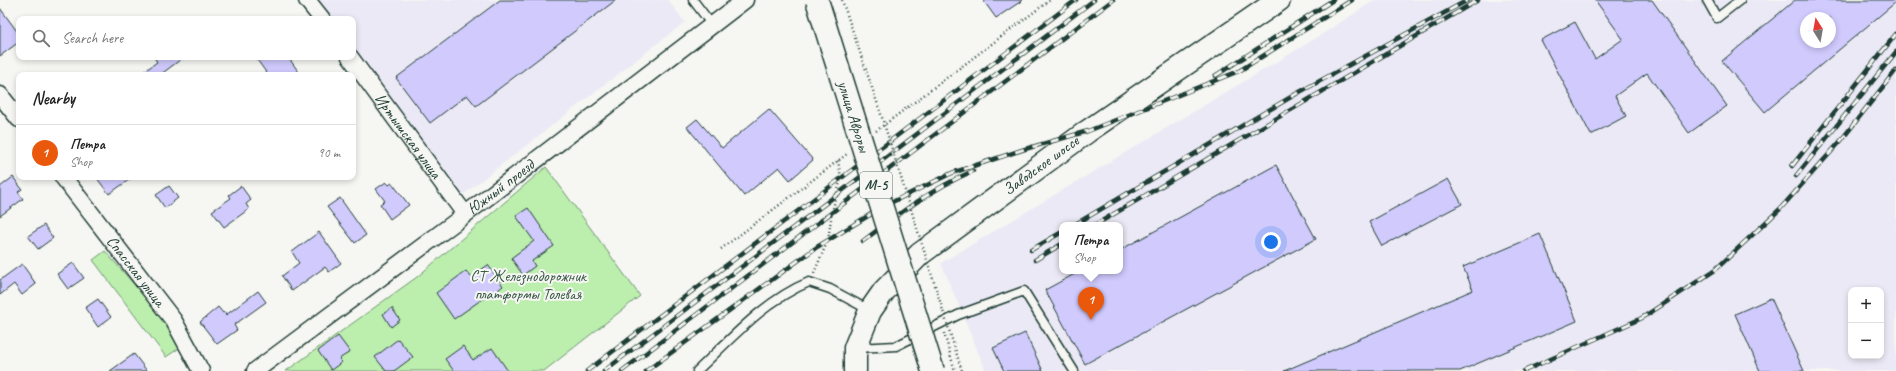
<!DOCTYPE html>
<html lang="en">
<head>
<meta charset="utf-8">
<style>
  :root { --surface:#fff; --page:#f2f2f2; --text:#222; --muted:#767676; --line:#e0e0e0; --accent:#ea580c }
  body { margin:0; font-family:Caveat,sans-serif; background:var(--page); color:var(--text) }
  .controls { position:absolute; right:12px; bottom:12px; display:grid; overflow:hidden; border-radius:8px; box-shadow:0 2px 6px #0003 }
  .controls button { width:36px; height:36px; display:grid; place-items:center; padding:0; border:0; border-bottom:1px solid var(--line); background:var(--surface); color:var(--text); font:20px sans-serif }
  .compass { position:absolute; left:1800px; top:12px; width:36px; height:36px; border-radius:50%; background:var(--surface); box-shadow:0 2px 6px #0003; rotate:349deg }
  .you { position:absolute; left:1271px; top:242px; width:14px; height:14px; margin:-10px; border:3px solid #fff; border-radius:50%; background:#1a73e8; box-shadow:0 0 0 6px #1a73e833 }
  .badge { display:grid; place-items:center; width:26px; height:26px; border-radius:50%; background:var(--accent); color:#fff; font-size:13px; font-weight:700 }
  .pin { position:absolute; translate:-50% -33px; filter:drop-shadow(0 1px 2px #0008) }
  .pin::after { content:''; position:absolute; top:21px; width:14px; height:12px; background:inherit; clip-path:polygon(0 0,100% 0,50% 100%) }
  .popup { position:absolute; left:1059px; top:222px; width:64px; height:52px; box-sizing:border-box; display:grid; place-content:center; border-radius:8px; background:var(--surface); filter:drop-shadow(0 1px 3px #0005); font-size:13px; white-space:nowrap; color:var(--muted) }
  .popup b { font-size:15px; color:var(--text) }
  .popup::after { content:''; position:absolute; left:50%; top:100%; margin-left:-8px; border:8px solid transparent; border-top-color:var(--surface) }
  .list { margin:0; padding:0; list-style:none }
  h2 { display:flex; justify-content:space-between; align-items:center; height:52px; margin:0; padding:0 16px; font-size:17px }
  h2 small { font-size:13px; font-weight:400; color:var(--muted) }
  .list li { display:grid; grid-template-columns:26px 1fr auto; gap:12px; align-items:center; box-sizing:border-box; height:56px; padding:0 16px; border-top:1px solid var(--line) }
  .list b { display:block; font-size:15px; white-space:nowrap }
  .list p { margin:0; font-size:13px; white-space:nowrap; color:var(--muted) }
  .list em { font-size:13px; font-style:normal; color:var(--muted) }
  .icon { flex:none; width:22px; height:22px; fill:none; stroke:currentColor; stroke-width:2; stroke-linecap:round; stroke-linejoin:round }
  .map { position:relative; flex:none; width:1896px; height:371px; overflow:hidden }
  .search { position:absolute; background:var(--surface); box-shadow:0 2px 6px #0003; left:16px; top:16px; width:340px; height:44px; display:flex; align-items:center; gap:10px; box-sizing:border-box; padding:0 14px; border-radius:8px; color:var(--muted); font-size:15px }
  .panel { position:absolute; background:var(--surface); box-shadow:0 2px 6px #0003; left:16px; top:72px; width:340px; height:108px; border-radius:8px }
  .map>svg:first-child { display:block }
</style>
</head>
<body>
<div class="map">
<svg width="1896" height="371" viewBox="0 0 1896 371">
  <rect width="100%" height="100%" fill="#f6f6f2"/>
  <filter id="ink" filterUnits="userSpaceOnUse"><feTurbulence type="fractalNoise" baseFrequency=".025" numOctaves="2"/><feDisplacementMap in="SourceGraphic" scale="8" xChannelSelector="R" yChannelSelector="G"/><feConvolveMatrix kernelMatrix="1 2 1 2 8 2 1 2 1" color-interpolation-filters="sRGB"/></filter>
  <g filter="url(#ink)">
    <!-- built -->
    <path fill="#ebe9f5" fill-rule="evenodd" d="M305 0H668L685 22 460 197 353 57V19H320Z
      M1375 0H1896V371H986L941 263 1310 42ZM1806 18H1830V42H1806ZM1062 225H1120V271H1062ZM1851 290H1881V356H1851Z"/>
    <!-- green -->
    <path fill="#bceeae" stroke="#6e9671" d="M546 167 640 296 544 371H286L417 277Z
      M105 251 170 326 181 347 166 357 93 260Z"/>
    <!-- building -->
    <path fill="#d0cafd" stroke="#1f3d34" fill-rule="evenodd" d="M500 0H616L476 106 467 95 430 123 396 78Z
      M983 0H1023L996 18Z
      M1595 0H1652L1727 106 1689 133 1647 73 1615 96 1626 116 1591 135 1541 40 1575 22 1595 59 1623 39Z
      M1795 0H1896V2L1765 112 1722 61ZM1806 18H1830V42H1806Z
      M0 8 19 34V42L0 56Z
      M154 57H184L160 75H139L157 62Z
      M255 57H288L301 75H268Z
      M769 109 813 160 790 180 779 167 744 196 687 127 697 119 722 148Z
      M1276 165 1316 239 1085 364 1045 290 1080 271H1120V250Z
      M13 177 22 189 18 192 23 199 0 216V187Z
      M96 177H133L109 194Z
      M1448 179 1462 204 1382 246 1369 222Z
      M386 182 389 185 392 183 409 205 390 219 380 204 385 201 376 189Z
      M169 186 178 198 165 208 156 195Z
      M241 186 251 200 246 204 249 209 224 227 212 211 231 198 229 195Z
      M340 198 366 235 355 243 327 207Z
      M528 208 554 246 532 261 535 266 523 275 511 258 534 241 516 216Z
      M44 225 53 238 38 249 28 236Z
      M319 232 341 263 329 272 325 267 292 291 282 276 299 263 292 252Z
      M1540 234 1577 321 1460 371H1284L1473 290 1463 267Z
      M73 263 84 278 68 289 57 274Z
      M22 264 36 284 22 295 14 284 0 295V280Z
      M488 265 503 286 489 297 488 295 454 319 436 293 466 271 471 277Z
      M258 291 266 302 234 325 237 330 217 344 200 322 218 307 223 313 225 312 226 315Z
      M1771 298 1804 371H1760L1735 314Z
      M98 299 111 317 98 327 85 308Z
      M392 308 400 320 391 327 383 314Z
      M1025 333 1043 371H1004L993 348Z
      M338 336 350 352 339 359 342 362 331 370 318 351Z
      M398 339 413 357 394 371H386L375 357Z
      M463 346 473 360 492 348 508 371H454L445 359Z
      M134 354 147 371H110Z"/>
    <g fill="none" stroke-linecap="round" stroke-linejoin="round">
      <!-- lane casing -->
      <g stroke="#1f3d34" stroke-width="11">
        <path id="lane" d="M693 0 712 25
          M1707 0 1717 18 1740 0
          M857 348 896 346 958 315 1024 291 1074 371
          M697 371C731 339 765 300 809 282L830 289 869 310"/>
      </g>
      <!-- street casing -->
      <g stroke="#1f3d34" stroke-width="19">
        <g id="street">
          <path d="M307 0 322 19"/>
          <path id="s1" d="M350 57 465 214"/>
          <path d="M0 95 19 119"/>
          <path id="s2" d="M63 177 174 321 201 371"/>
          <path id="s3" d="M255 371 454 223 745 0"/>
        </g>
      </g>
      <!-- primary casing -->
      <g stroke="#1f3d34" stroke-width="25">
        <g id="primary">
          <path id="s4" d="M855 371V348L870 311 884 291 920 254 1088 131 1279 0"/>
        </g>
      </g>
      <!-- path -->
      <path stroke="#1f3d34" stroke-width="2.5" stroke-dasharray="1 3" stroke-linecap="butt" d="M876 131 1050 0
        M721 249 847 154
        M814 273 828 240 832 212 841 178 838 160
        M944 333 955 371"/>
      <!-- lane -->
      <use href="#lane" stroke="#f6f6f2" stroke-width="8"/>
      <!-- street -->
      <use href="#street" stroke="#f6f6f2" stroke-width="16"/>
      <!-- primary -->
      <use href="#primary" stroke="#f6f6f2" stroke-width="22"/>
      <!-- rail casing -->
      <g stroke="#1f3d34" stroke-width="4.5">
        <path id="rail" d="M1215 76 1333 0
          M1792 166 1896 34
          M1796 176 1896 52
          M1074 225 1296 94 1468 0
          M1095 225 1478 0
          M863 241C897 215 933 188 973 171
          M1031 250 1062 232
          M1035 260 1062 244
          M587 371 1076 0
          M604 371 1094 0
          M622 371 1113 0
          M646 371 817 247 886 205 952 173 1025 149 1088 131 1239 71 1352 0
          M1524 371 1642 318 1715 270 1780 209 1839 143 1896 70"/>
      </g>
      <!-- rail -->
      <use href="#rail" stroke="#f6f6f2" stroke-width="3" stroke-dasharray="9" stroke-linecap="butt"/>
      <!-- primary-bridge casing -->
      <g stroke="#1f3d34" stroke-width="25" stroke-linecap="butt">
        <g id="primary-bridge">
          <path id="s5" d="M817 0 933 371"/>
        </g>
      </g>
      <!-- path-bridge -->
      <path stroke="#1f3d34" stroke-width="2.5" stroke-dasharray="1 3" stroke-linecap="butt" d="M842 0 879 108 962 371"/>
      <!-- primary-bridge -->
      <use href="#primary-bridge" stroke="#f6f6f2" stroke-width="22"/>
    </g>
  </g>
  <g text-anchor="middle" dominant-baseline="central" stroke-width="4" stroke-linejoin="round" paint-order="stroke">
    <!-- shield labels -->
    <rect fill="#f6f6f2" stroke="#60746d" stroke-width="1" x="860" y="172" width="32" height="26" rx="3"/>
    <g font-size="15" font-weight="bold" fill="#1f3d34">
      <text x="876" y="185">М-5</text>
    </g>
    <!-- street labels -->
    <g font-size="16" fill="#1f3d34" stroke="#f6f6f2">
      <text stroke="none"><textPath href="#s5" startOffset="122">улица Авроры</textPath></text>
      <text stroke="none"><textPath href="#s1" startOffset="98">Иртышская улица</textPath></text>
      <text stroke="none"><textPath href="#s4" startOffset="289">Заводское шоссе</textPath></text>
      <text stroke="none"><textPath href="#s3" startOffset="307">Южный проезд</textPath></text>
      <text stroke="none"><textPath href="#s2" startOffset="119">Спасская улица</textPath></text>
    </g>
    <!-- park labels -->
    <g font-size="16" fill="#375846" stroke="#f6f6f2">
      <text x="528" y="276">СТ Железнодорожник<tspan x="528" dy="18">платформы Толевая</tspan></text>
    </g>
  </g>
</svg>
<div class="controls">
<button>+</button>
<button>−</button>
</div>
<svg class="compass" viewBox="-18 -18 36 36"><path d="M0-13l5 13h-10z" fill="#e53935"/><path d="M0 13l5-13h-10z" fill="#767676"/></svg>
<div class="you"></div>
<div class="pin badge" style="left:1091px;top:320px">1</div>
<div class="popup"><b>Петра</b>Shop</div>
<div class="search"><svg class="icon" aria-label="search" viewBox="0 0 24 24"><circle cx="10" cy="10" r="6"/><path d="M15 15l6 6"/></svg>Search here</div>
<section class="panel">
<h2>Nearby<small></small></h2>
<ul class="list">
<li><span class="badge">1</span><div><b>Петра</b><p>Shop</p></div><em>90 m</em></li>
</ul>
</section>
</div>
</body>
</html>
